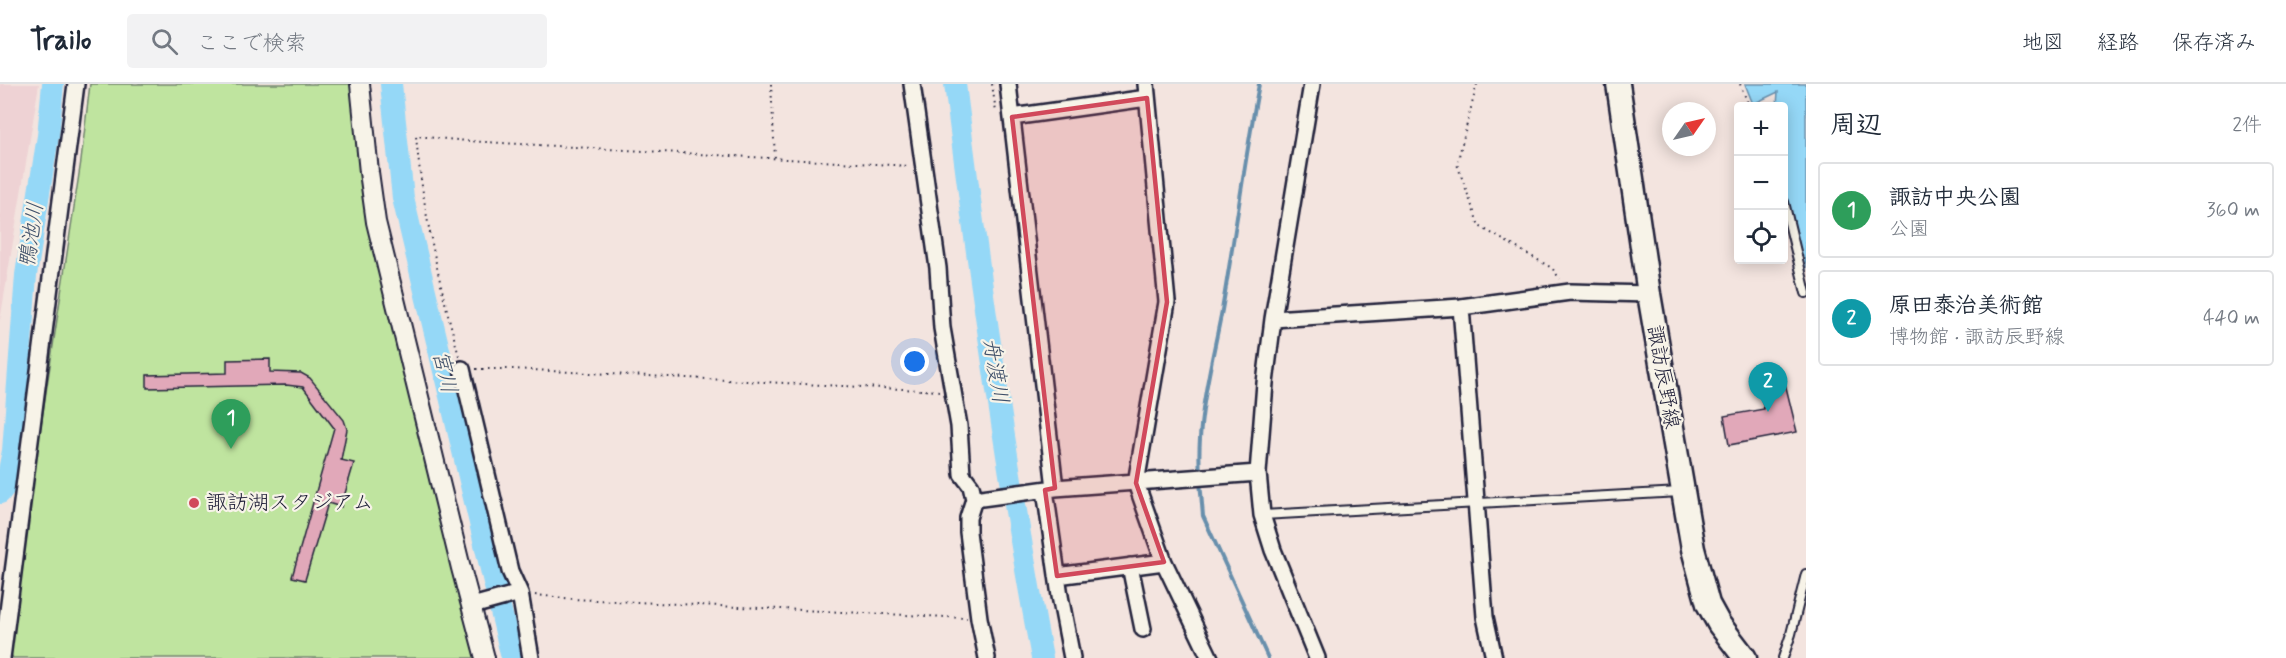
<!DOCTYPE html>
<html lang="ja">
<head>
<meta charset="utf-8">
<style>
  :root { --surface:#fff; --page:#f2f2f3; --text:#1f2937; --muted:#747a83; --line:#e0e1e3; --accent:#d1495b }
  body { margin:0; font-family:Mynerve,"Klee One",sans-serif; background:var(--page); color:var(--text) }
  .controls { position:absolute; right:18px; top:18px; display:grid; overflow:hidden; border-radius:6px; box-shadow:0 3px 15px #0003 }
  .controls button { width:54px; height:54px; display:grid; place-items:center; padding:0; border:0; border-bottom:2px solid var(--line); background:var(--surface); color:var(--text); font:30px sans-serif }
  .compass { position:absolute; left:1662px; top:18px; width:54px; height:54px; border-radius:50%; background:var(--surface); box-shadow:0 3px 15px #0003; rotate:56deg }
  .you { position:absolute; left:915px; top:278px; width:21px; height:21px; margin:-15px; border:4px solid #fff; border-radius:50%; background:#1a73e8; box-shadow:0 0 0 9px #1a73e833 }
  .badge { display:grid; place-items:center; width:39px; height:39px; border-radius:50%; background:var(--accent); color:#fff; font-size:20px; font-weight:700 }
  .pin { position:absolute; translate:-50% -50px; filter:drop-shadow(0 2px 3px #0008) }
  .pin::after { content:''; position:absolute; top:32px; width:21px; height:18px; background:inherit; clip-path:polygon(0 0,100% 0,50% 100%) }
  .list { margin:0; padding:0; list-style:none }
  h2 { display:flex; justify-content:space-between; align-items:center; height:78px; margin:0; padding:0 24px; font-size:26px }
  h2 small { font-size:20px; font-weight:400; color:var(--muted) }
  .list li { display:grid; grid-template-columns:39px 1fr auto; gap:18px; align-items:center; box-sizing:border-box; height:96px; margin:0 12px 12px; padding:0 12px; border:2px solid var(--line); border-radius:6px }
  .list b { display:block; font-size:22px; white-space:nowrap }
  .list p { margin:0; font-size:20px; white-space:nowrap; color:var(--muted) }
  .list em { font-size:20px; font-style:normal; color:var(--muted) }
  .icon { flex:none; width:33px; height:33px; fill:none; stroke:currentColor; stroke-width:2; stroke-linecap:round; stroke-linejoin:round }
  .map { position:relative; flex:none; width:1806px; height:574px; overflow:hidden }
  header { display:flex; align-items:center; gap:36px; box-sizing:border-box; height:84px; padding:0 30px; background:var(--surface); border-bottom:2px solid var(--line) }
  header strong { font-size:28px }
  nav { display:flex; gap:33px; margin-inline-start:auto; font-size:21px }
  .search { width:420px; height:54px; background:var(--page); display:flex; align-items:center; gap:15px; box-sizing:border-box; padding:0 21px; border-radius:6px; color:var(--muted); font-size:22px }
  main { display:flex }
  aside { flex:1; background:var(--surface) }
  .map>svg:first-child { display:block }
</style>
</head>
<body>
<header>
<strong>Trailo</strong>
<div class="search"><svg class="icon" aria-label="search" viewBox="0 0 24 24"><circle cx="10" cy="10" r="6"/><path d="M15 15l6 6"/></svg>ここで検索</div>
<nav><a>地図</a><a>経路</a><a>保存済み</a></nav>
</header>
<main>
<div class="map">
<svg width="1806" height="574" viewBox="0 0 1806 574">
  <rect width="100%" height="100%" fill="#f3e4df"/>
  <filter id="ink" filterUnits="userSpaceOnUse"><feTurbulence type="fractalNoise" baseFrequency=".0167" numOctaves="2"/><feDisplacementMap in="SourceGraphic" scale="12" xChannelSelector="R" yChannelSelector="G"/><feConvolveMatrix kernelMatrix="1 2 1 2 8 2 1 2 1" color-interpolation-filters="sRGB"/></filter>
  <g filter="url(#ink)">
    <!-- built -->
    <path fill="#eed2d4" d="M0 0H39L0 237Z"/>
    <!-- green -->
    <path fill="#bfe49f" stroke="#70836d" stroke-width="1.5" d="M90 0H352L357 69 371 151 477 574H13L9 568 8 559 81 77Z"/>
    <!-- water -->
    <path fill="#95d8f7" stroke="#678fac" stroke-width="1.5" d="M1745 0H1806V191L1784 111V22H1777L1778 8 1753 20Z"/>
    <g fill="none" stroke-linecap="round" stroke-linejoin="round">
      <!-- stream -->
      <path stroke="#678fac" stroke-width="4" d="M1200 390C1196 336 1212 279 1222 226 1235 151 1245 75 1259 0
        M1200 397 1203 432 1268 574"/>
      <!-- river -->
      <path stroke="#95d8f7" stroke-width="22" d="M391 0 403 114 512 574
        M955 0C979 192 1006 384 1042 574
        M0 409 6 401 13 367 26 191 48 52 53 0"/>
    </g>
    <!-- building -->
    <path fill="#e1a8b9" stroke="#22223b" stroke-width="1.5" d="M270 275V288L301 289 310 294 344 336 347 345 341 376 354 379 341 423 328 419 305 496 292 493 334 344 303 303 286 301 147 304V291L227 289V276Z
      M1784 295 1797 348 1729 361 1724 332 1764 325 1758 298Z"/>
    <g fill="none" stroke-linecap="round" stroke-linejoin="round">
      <!-- service casing -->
      <g stroke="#22223b" stroke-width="12">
        <path id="service" d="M1784 118 1806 209
          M1262 431 1680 408
          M1783 574 1791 550 1806 490"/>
      </g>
      <!-- minor casing -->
      <g stroke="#22223b" stroke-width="20">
        <path id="minor" d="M912 0 938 184 942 244 959 342 962 390 971 402 974 415 968 434V448L979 534 987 574
          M1008 0 1055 404
          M1146 0 1167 218 1136 399 1164 478 1210 574
          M1312 0 1273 235 1265 299 1258 389 1262 431 1273 466 1317 574
          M1012 33 1147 14
          M1461 223 1485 533 1494 574
          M1273 235 1461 223 1570 208 1649 210
          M462 285 510 487 520 509 531 574
          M1045 406 1060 512 1072 574
          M974 415 1055 404 1258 389
          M1130 482 1143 545
          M1057 492 1164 478
          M472 522 520 509
          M2 574 76 0"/>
      </g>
      <!-- tertiary casing -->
      <g stroke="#22223b" stroke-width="22">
        <path id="tertiary" d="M360 0 369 88 376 138 461 484 485 574"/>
      </g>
      <!-- primary casing -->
      <g stroke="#22223b" stroke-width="27">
        <path id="primary" d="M1618 0 1649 210 1693 465 1708 520 1719 540 1745 574"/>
      </g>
      <!-- path -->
      <path stroke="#22223b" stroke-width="2" stroke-dasharray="1.5 4.5" stroke-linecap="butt" d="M771 0 775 74
        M992 0 996 28
        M1477 0 1457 80 1479 142 1552 184 1560 195
        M1740 0 1749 22
        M459 272C439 199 423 127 416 52L467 57 910 82
        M476 285H512L940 307
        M535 511 574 515 967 534"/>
      <!-- service -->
      <use href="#service" stroke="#f7f3e8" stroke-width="8"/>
      <!-- minor -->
      <use href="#minor" stroke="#f7f3e8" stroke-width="15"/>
      <!-- tertiary -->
      <use href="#tertiary" stroke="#f7f3e8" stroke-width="18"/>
      <!-- primary -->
      <use href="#primary" stroke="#f7f3e8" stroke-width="22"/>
    </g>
  </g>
  <!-- marked area -->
  <path fill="#d1495b" fill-opacity="0.2" stroke="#d1495b" stroke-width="4.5" stroke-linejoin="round" d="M1147 14 1167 218 1136 399 1164 478 1057 492 1045 406 1055 404 1012 33Z"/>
  <!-- markers -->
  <circle fill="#d1495b" stroke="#f7f3e8" stroke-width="2" cx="194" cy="419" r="6"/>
  <g text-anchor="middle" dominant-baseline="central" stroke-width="4.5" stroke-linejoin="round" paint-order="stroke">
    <!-- street labels -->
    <g font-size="21" fill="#22223b" stroke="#f7f3e8">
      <text transform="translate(1663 293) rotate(80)">諏訪辰野線</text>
    </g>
    <!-- poi labels -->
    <g font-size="21" fill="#22223b" stroke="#f7f3e8" text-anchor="start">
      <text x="206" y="419">諏訪湖スタジアム</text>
    </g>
    <!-- water labels -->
    <g font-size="22" font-style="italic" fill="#3f506a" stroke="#f7f3e8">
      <text transform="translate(32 151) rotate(-82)">鴨池川</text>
      <text transform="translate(995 287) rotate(81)">舟渡川</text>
      <text transform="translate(444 288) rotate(77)">宮川</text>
    </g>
  </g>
</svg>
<div class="controls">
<button>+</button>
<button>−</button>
<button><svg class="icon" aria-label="locate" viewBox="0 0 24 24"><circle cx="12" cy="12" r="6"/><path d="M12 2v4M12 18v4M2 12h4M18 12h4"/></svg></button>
</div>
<svg class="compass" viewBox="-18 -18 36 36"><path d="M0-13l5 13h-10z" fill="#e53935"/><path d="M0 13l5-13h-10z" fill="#747a83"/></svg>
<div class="you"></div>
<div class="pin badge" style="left:231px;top:365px;background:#2e9e5b">1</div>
<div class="pin badge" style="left:1768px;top:328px;background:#0f9aa8">2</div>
</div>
<aside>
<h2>周辺<small>2件</small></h2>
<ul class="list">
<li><span class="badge" style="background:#2e9e5b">1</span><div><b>諏訪中央公園</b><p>公園</p></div><em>360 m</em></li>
<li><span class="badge" style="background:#0f9aa8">2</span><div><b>原田泰治美術館</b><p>博物館 · 諏訪辰野線</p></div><em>440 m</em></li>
</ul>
</aside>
</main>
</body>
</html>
